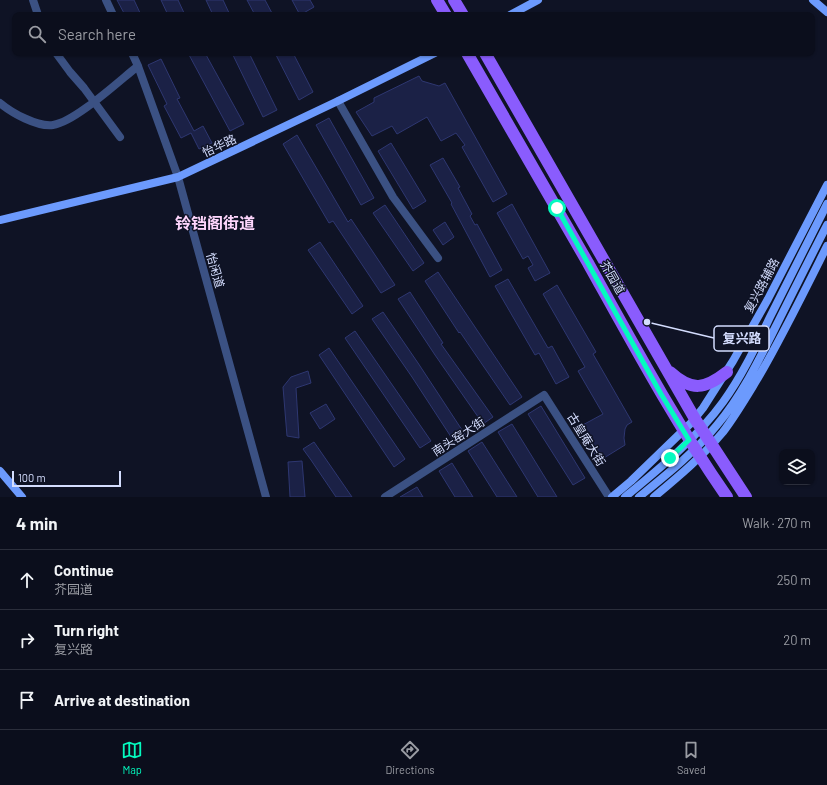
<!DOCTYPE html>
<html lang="en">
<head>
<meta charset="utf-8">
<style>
  :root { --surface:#0b0e1c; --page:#191c29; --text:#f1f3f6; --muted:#9a9ca3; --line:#2b2e3b; --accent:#04fabf }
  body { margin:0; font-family:Barlow,"Noto Sans SC",sans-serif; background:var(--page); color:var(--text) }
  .controls { position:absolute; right:12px; bottom:12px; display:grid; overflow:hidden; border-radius:8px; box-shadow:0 1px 3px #0004 }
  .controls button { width:36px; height:36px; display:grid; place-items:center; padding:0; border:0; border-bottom:1px solid var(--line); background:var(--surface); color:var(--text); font:20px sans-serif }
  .scale { position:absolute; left:12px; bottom:10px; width:109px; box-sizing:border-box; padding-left:4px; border:2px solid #d4ddfe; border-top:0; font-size:11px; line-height:14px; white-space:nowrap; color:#d4ddfe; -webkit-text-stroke:3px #0f1325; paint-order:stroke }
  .stop { position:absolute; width:12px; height:12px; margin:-9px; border:3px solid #04fabf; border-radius:50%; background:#fff }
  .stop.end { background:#04fabf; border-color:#fff; box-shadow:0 1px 4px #0008 }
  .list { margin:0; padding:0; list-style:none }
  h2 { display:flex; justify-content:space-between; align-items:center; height:52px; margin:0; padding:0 16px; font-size:17px }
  h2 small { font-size:13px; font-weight:400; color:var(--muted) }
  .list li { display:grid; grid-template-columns:26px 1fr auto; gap:12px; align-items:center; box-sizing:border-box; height:60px; padding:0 16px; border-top:1px solid var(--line) }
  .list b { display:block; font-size:15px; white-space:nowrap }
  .list p { margin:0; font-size:13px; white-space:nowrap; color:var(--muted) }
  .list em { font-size:13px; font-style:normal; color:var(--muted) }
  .icon { flex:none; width:22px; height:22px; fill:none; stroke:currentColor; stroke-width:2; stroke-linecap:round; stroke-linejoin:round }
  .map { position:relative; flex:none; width:827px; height:497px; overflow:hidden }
  .search { position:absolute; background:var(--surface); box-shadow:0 1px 3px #0004; left:12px; right:12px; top:12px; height:44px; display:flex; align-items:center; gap:10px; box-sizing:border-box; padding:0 14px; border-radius:8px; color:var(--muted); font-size:15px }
  .sheet { height:232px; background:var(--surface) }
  nav { display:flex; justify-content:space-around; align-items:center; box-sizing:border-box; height:56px; border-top:1px solid var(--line); background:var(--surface); font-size:11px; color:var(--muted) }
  nav a { display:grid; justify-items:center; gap:2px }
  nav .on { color:var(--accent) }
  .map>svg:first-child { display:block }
</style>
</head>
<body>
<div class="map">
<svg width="827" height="497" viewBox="0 0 827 497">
  <rect width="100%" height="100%" fill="#0f1325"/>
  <!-- building -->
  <path fill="#1b2146" stroke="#2e3771" d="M117 0H134L141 15H125Z
    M161 0H178L185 15H168Z
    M206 0H223L230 15H213Z
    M247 0H265L273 15H255Z
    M292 0H310L314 7 300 15Z
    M188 53H205L244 124 230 131Z
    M232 53H249L277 110 263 117Z
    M275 53H293L313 92 299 100Z
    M161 59 180 98 177 99 194 131 203 126 212 143 199 149 191 133 181 138 164 106 167 104 148 65Z
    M419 76 422 81 439 86 445 83 507 194 493 202 462 147 465 145 456 133 441 141 427 117 397 134 392 126 372 136 356 112 374 102V98Z
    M329 118 374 198 361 205 316 125Z
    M297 135 348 222 351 219 395 285 381 293 333 221 329 223 283 144Z
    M391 143 426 201 413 209 378 151Z
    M443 158 460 187 458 188 472 214 470 216 475 225 477 224 502 270 490 277 451 204 452 203 430 165Z
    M512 204 550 273 535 281 528 268 533 265 528 256 523 259 497 213Z
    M385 205 424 263 413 271 373 213Z
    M445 222 454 237 443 245 433 230Z
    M320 242 363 306 352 314 308 250Z
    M438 272 522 397 510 405 460 332 459 333 425 281Z
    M508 279 548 348 552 346 569 377 556 384 539 353 535 355 495 286Z
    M557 285 596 352 593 354 632 422 627 425 625 429 624 438 625 445 599 461 579 427 603 414 578 371 585 367 543 294Z
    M410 292 443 343 441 344 493 417 483 424 435 355 398 299Z
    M383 312 418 363 466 436 455 443 412 377 372 319Z
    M355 331 431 441 420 448 345 338Z
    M329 348 405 459 394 467 319 355Z
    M308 371 311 383 296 388 299 438 287 436 283 387 291 377Z
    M326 404 335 419 320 429 310 413Z
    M541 406 585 478 573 485 528 414Z
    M512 424 557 497H538L498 432Z
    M314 442 352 497H336L311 460 303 449Z
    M482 442 517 497H497L468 451Z
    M302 461 305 497H290L288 462Z
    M452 463 473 497H455L439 471Z
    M417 487 423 497H400Z"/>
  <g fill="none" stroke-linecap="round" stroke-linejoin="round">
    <!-- street -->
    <path stroke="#3b5183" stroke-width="8" d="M33 0 38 15
      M106 0 113 15
      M56 53 70 72 84 88 120 137
      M132 53 138 66 178 177 266 497
      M338 101 393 197 438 258
      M0 103C12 113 37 127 53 125 75 122 119 81 138 66
      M385 497 544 395 609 497"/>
    <!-- secondary -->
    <path stroke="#6c9afd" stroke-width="8" d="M813 0 827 12
      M510 15 538 0
      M0 220 178 177 338 101 435 53
      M0 471 22 497
      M612 497 631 481 691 423 703 408 733 361 768 299 827 185
      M625 497C659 469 697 438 723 402 742 376 756 346 770 317 789 280 808 242 827 204
      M639 497C666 475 695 452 717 425 743 394 761 356 779 320 795 288 811 256 827 225
      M654 497C678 477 703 456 723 432 736 415 747 396 758 378 783 335 805 290 827 246"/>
    <!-- primary -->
    <path stroke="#8a5cfd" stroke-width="12" d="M437 0 446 15
      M454 0 463 15
      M467 53C508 123 548 193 588 263 632 342 675 422 727 497
      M485 53 695 419 746 497
      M670 372C692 392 705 389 727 372"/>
  </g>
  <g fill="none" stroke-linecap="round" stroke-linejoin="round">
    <!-- route -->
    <path stroke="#04fabf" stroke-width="5" d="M557 208 661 394 689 440 670 458"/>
  </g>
  <g text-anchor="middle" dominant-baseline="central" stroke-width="3" stroke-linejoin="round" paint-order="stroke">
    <!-- street labels -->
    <g font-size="12" fill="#d4ddfe" stroke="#0f1325">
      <text transform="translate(219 145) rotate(-25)">怡华路</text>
      <text transform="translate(216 270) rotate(74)">怡闲道</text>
      <text transform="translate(613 277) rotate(60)">芥园道</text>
      <text transform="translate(761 285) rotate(-62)">复兴路辅路</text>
      <text transform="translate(458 436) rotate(-33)">南头窑大街</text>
      <text transform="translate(587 439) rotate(58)">古皇庵大街</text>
    </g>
    <!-- district labels -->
    <g font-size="16" font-weight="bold" fill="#fed6fd" stroke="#0f1325">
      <text x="215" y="222">铃铛阁街道</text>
    </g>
  </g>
  <!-- callouts -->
  <path fill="none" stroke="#d4ddfe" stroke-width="1.5" d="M647 322L714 338"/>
  <circle fill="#d4ddfe" stroke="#0f1325" stroke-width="1.5" cx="647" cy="322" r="4"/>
  <rect fill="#0f1325" stroke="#d4ddfe" stroke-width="1.5" x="714" y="326" width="55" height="25" rx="4"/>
  <g font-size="13" text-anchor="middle" font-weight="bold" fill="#d4ddfe">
    <text x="742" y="343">复兴路</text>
  </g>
</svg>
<div class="controls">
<button><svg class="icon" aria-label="layers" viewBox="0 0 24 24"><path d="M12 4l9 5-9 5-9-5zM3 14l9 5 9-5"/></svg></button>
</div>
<div class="scale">100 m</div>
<div class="stop" style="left:557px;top:208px"></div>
<div class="stop end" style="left:670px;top:458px"></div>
<div class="search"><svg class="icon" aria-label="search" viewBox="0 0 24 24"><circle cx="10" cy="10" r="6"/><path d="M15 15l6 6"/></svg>Search here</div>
</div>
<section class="sheet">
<h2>4 min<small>Walk · 270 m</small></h2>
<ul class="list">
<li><svg class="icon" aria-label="ahead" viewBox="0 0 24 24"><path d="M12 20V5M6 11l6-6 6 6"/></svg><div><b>Continue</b><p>芥园道</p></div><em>250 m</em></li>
<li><svg class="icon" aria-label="right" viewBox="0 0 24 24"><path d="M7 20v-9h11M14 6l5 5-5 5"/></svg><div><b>Turn right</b><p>复兴路</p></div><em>20 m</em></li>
<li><svg class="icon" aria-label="arrive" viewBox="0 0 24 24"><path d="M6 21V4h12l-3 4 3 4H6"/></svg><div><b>Arrive at destination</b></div></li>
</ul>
</section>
<nav>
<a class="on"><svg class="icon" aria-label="map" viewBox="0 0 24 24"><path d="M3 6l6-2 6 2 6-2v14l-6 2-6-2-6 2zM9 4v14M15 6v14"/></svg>Map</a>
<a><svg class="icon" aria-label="directions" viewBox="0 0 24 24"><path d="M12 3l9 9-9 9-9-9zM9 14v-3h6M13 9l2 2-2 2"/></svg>Directions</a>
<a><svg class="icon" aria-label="saved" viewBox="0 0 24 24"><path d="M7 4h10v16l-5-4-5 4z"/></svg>Saved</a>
</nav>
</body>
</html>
